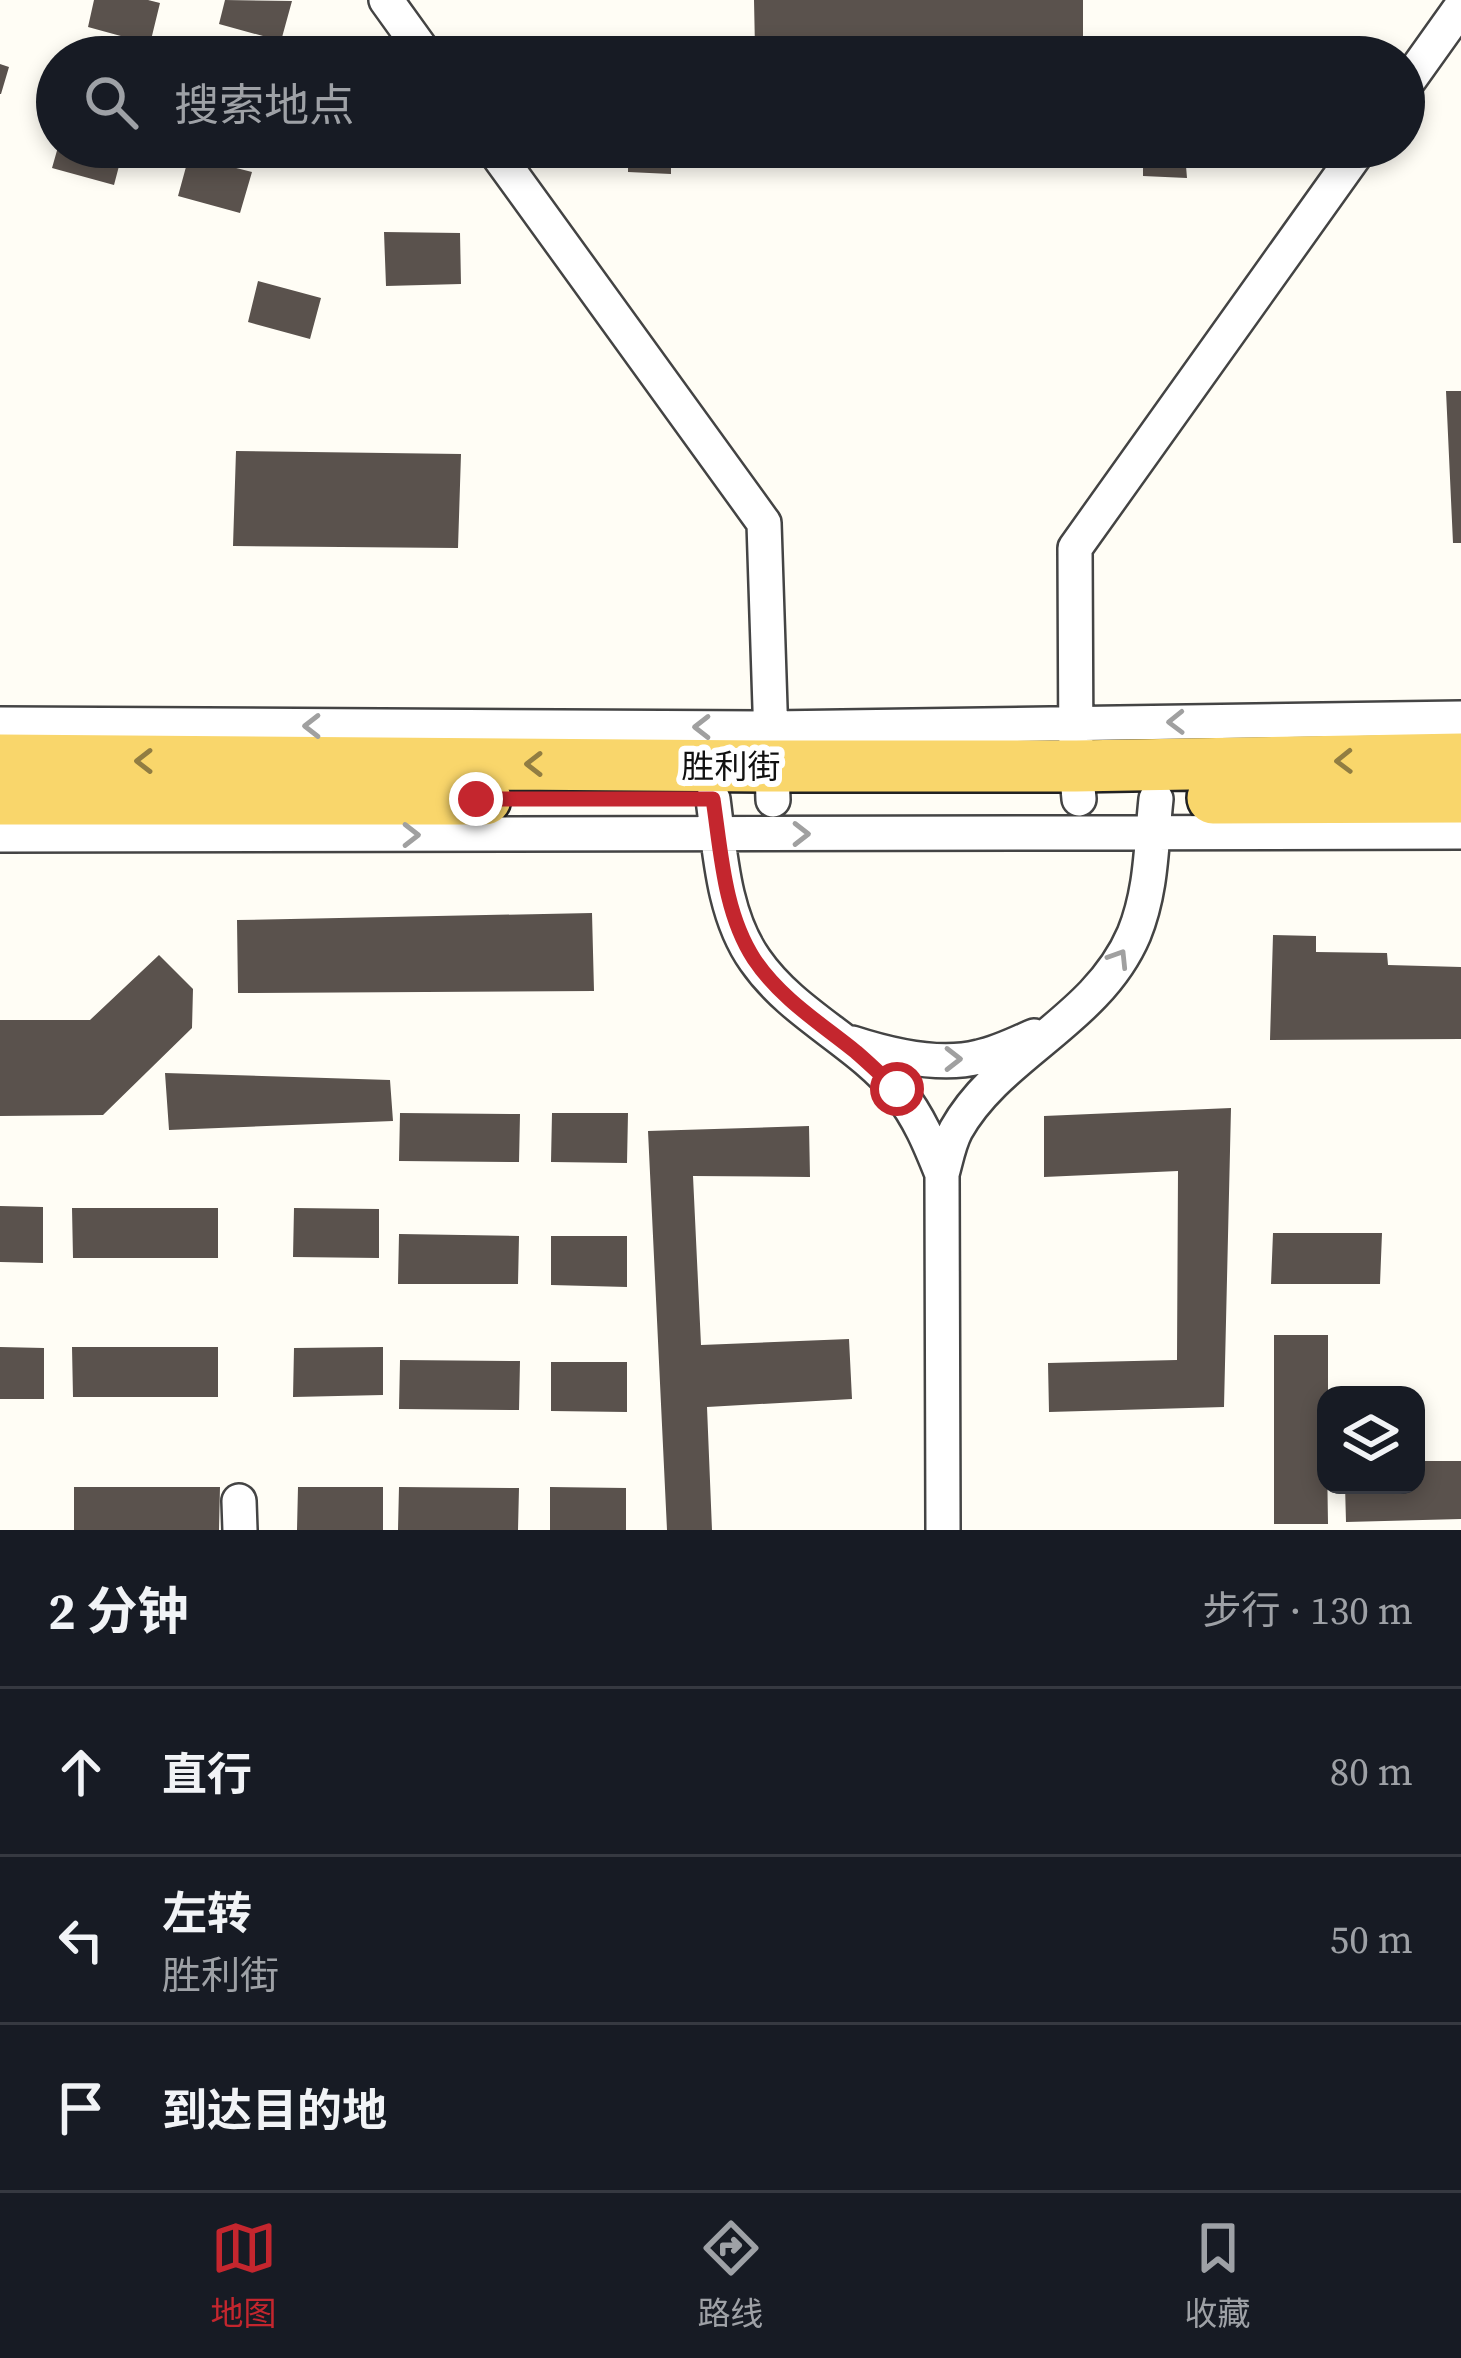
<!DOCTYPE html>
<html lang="zh">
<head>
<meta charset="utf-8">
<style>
  :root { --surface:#171b24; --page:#20242c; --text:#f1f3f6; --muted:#9ea1a6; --line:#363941; --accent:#c4262e }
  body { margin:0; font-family:"Source Serif 4","Noto Sans SC",serif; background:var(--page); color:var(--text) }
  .controls { position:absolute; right:36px; bottom:36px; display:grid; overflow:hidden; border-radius:24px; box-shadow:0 6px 18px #0003 }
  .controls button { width:108px; height:108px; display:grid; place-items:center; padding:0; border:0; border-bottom:3px solid var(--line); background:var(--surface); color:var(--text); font:60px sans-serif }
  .stop { position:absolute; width:36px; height:36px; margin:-27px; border:9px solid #c4262e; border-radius:50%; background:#fff }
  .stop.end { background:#c4262e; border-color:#fff; box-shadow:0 3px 12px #0008 }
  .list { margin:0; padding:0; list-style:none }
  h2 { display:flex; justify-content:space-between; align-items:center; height:156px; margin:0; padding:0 48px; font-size:51px }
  h2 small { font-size:39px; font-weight:400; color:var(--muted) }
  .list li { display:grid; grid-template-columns:78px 1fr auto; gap:36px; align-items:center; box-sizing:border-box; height:168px; padding:0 48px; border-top:3px solid var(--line) }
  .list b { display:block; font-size:45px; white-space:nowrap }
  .list p { margin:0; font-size:39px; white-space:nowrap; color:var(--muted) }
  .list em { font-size:39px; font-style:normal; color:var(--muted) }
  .icon { flex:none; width:66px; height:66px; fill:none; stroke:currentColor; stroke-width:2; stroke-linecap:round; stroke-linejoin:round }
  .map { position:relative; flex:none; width:1461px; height:1530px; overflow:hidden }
  .search { position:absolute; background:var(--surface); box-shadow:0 6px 18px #0003; left:36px; right:36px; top:36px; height:132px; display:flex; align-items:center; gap:30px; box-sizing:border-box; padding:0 42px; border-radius:66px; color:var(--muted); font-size:45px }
  .sheet { height:660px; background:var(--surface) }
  nav { display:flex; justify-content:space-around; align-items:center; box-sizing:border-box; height:168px; border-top:3px solid var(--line); background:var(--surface); font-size:33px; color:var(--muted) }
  nav a { display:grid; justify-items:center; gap:6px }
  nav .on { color:var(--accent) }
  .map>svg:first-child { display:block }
</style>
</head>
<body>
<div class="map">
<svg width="1461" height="1530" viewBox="0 0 1461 1530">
  <rect width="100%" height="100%" fill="#fffdf5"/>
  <!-- building -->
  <path fill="#5a524d" d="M94 0H148L160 3 150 44 88 27Z
    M225 0 292 1 281 41 219 24Z
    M754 0H1083V49H755Z
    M0 64 9 67 1 94H0Z
    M58 147H124L114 185 52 168Z
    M568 147H746V163L671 162V174L628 172V161L568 160Z
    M1083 147H1261V167L1186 166 1187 178 1143 176V166L1083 164Z
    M189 156 252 172 240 213 178 196Z
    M384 232 460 233 461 284 386 286Z
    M258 281 321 298 310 339 248 322Z
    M1446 391H1461V543H1453Z
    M236 451 461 454 458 548 233 546Z
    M592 913 594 991 238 993 237 920Z
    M1273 935 1316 936V952L1387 953 1388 965 1461 967V1039L1270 1040Z
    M159 955 193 989 192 1028 103 1115 0 1116V1020H90Z
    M165 1073 390 1080 393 1121 169 1130Z
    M1231 1108 1224 1407 1049 1412 1048 1363 1177 1360 1178 1171 1044 1177V1116Z
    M400 1113 520 1114 519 1162 399 1161Z
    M552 1113H628L627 1163 551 1162Z
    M809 1126 810 1177 693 1176 701 1345 849 1339 852 1399 707 1407 712 1530H667L648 1131Z
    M0 1206 43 1207V1263L0 1262Z
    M72 1208H218V1258H73Z
    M294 1208 379 1209V1258L293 1257Z
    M1273 1233H1382L1380 1284H1271Z
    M399 1234 519 1236 518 1284H398Z
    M551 1236H627V1287L551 1285Z
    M1274 1335H1328V1395H1326L1328 1524H1274Z
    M0 1347 44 1348V1399H0Z
    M72 1347H218V1397H73Z
    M383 1347V1395L293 1397 294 1348Z
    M400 1360 520 1361 519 1410 399 1409Z
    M551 1362H627V1412L551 1411Z
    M1416 1461H1461V1519L1346 1522 1345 1485H1416Z
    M74 1487H220L219 1530H74Z
    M298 1487H383V1530H297Z
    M399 1487 519 1488 518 1530H398Z
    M550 1487 626 1488V1530H550Z"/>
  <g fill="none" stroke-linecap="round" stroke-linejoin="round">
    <!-- street casing -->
    <g stroke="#444" stroke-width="38">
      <path id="street" d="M386 0 427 57
        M1404 87 1461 7
        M492 147 764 523 773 800
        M0 724 771 728 1461 718
        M713 799C720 852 723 915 755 960 793 1015 858 1041 899 1092 919 1117 930 1144 942 1174
        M1079 799 1076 766 1075 548 1361 147
        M0 835 1461 832
        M852 1043C889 1055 940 1067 979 1057 998 1053 1016 1044 1034 1036
        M239 1501 240 1530
        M943 1530 942 1174C946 1160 949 1143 956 1130 999 1053 1097 1021 1134 934 1152 890 1151 845 1156 799"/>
    </g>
    <!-- primary casing -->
    <g stroke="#222" stroke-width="56">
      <path id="primary" d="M0 760 773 766H1076L1461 759
        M1213 798 1461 797
        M0 799H485"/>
    </g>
    <!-- street -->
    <use href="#street" stroke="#fff" stroke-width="33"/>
    <!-- primary -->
    <use href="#primary" stroke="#f9d66b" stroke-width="51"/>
  </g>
  <!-- one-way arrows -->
  <defs><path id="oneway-chevron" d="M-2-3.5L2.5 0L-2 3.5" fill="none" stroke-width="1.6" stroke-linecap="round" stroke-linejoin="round" transform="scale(3)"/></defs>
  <g stroke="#a0a0a0">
    <use href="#oneway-chevron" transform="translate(1176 722) rotate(179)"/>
    <use href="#oneway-chevron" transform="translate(312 726) rotate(-180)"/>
    <use href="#oneway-chevron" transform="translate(702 727) rotate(-180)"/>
    <use href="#oneway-chevron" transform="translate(801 834)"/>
    <use href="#oneway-chevron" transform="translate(411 835)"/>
    <use href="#oneway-chevron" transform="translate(1119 958) rotate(-58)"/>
    <use href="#oneway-chevron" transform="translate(953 1059)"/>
  </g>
  <g stroke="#917d42">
    <use href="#oneway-chevron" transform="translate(144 761) rotate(-180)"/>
    <use href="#oneway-chevron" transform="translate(1344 761) rotate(179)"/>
    <use href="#oneway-chevron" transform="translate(534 764) rotate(-180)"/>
  </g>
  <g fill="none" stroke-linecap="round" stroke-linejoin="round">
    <!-- route -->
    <path stroke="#c4262e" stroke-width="15" d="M476 799H713C721 852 724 913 754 959 780 998 820 1023 856 1052 870 1064 883 1077 897 1089"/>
  </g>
  <g text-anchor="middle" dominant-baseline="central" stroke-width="12" stroke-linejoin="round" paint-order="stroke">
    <!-- street labels -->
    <g font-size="33" fill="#111" stroke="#fff">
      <text x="731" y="766">胜利街</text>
    </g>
  </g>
</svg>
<div class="controls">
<button><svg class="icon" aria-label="layers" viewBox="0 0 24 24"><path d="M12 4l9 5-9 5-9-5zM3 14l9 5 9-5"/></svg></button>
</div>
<div class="stop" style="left:897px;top:1089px"></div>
<div class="stop end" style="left:476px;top:799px"></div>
<div class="search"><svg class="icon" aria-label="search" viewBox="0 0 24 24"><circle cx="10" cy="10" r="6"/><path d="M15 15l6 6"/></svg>搜索地点</div>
</div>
<section class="sheet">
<h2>2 分钟<small>步行 · 130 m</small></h2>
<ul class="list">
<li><svg class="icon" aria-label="ahead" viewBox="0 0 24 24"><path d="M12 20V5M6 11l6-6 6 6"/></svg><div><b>直行</b></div><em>80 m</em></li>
<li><svg class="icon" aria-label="left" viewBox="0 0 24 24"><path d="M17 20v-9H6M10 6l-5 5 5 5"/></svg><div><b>左转</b><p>胜利街</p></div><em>50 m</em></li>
<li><svg class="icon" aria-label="arrive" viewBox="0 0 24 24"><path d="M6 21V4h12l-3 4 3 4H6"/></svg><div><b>到达目的地</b></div></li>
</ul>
</section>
<nav>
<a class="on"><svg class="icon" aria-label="map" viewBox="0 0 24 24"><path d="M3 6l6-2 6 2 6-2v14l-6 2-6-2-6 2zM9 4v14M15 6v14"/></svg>地图</a>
<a><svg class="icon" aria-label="directions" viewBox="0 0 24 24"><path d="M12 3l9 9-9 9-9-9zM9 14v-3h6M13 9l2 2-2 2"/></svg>路线</a>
<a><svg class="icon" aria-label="saved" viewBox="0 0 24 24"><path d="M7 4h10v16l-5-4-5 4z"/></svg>收藏</a>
</nav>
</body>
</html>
